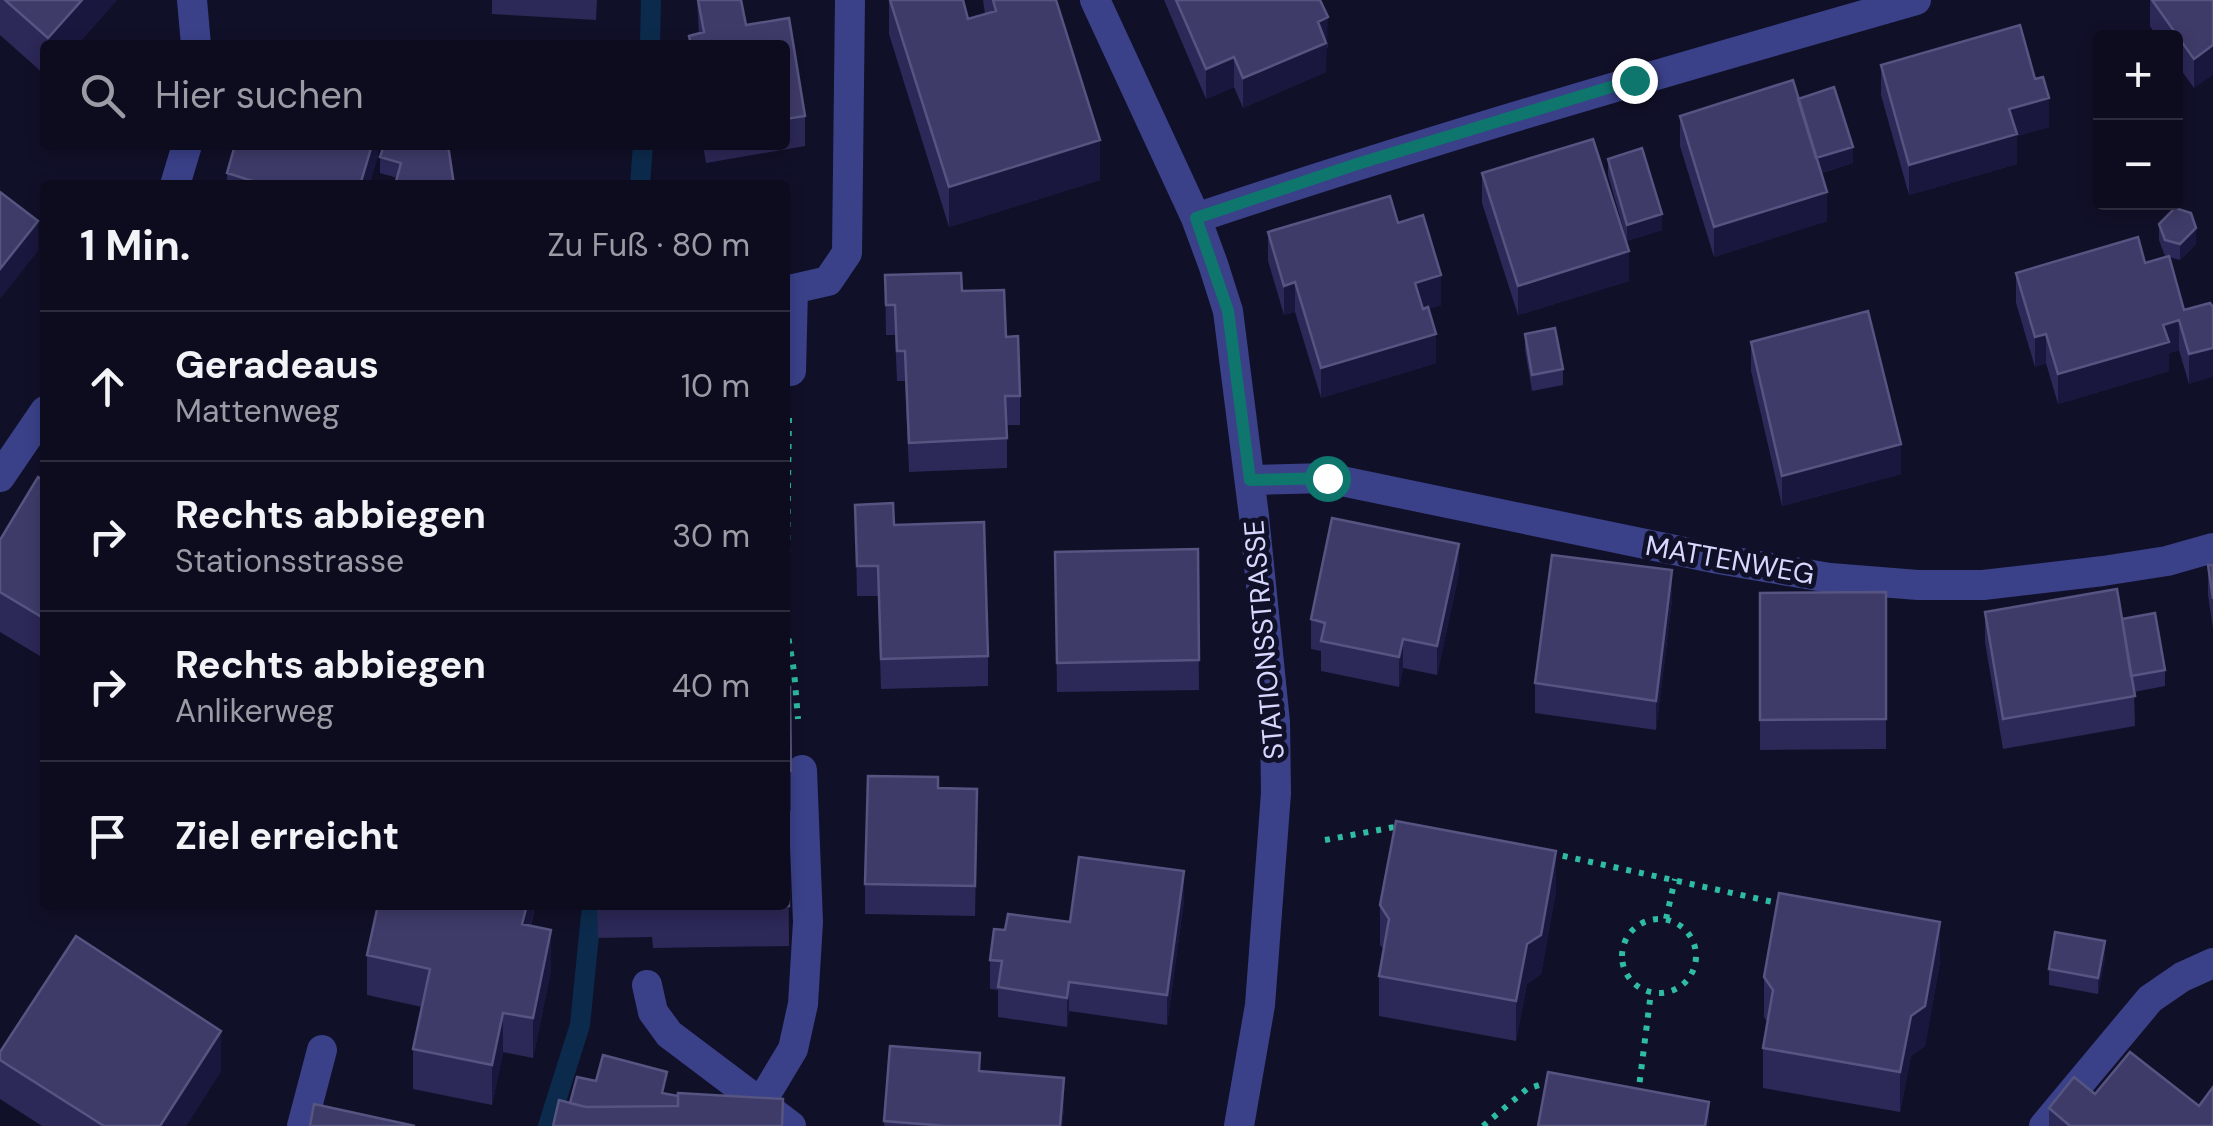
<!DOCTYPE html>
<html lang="de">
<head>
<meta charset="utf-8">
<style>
  :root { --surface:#0d0c1f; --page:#1b1a2c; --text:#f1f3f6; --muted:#9a9ba4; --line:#2d2c3d }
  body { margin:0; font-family:"DM Sans",sans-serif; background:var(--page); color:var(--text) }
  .controls { position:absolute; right:30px; top:30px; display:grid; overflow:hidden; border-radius:10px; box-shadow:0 5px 15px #0003 }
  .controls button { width:90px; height:90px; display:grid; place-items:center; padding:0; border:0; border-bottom:2px solid var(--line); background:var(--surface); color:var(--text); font:50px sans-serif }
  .stop { position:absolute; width:30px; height:30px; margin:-22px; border:8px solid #0f766e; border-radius:50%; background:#fff }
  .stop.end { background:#0f766e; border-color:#fff; box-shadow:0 2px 10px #0008 }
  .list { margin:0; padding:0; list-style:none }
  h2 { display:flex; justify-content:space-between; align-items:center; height:130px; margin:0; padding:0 40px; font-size:42px }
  h2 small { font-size:32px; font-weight:400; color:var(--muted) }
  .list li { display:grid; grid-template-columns:65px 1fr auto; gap:30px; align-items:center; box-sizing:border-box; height:150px; padding:0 40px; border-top:2px solid var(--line) }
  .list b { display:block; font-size:38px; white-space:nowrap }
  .list p { margin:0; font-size:32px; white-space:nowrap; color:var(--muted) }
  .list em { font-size:32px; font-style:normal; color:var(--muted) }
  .icon { flex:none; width:55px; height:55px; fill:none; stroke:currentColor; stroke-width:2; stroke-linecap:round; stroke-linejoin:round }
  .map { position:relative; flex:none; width:2213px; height:1126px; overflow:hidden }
  .search { position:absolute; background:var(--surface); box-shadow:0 5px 15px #0003; left:40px; top:40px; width:750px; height:110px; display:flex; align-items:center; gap:25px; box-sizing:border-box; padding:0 35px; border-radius:10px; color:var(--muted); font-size:38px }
  .panel { position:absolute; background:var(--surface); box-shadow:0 5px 15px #0003; left:40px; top:180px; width:750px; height:730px; border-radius:10px }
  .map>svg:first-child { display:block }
</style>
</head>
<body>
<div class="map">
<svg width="2213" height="1126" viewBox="0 0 2213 1126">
  <rect width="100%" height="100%" fill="#111029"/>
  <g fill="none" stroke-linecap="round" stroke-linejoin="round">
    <!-- stream -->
    <path stroke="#0c2b4c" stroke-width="20" d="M650 45 651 0
      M640 185 643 145
      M548 1126 580 1025 592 905"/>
    <!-- path -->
    <path stroke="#2ebda2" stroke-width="6" stroke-dasharray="5 8" stroke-linecap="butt" d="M789 418 786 624 794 671 798 719
      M1325 840 1400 826
      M1550 853 1782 904
      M1666 919 1675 879
      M1622 956a37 37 0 1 1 74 0a37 37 0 1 1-74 0Z
      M1638 1095 1651 992
      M1483 1126 1527 1089 1552 1081"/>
    <!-- minor -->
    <path stroke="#3a4188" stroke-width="30" d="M192 0 196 45
      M1095 0 1196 218 1213 264 1228 311 1254 516 1275 722 1276 793 1260 1005 1239 1126
      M175 185 187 145
      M1196 218C1434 138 1675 69 1916 0
      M791 371 793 289 828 281 847 253 850 0
      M0 477 45 411
      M1250 480 1327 478 1718 559 1830 578 1918 585H1983L2103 571 2167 561 2213 548
      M647 985 653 1012 669 1034 791 1126
      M760 1104 793 1049 803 1004 808 922 802 770
      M302 1126 322 1050
      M2044 1126 2150 999 2182 977 2213 963"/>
  </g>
  <!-- wall -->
  <path fill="#2c2857" d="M0 0H117L77 45H45V75L0 35Z
    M492 0H597L596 20 492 14Z
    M697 0H741L746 25 789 18 805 116V146L706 163 703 145H785V45H689V36L699 34Z
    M889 0H963L968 19 985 14 983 0H1056L1100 180 949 227 889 34Z
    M1164 0H1320L1328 47 1326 48V72L1243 108 1234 87 1206 99Z
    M2150 0H2213L2194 88 2176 63V38H2158L2150 26Z
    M1881 65 2049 127 2017 136V164L1909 195 1881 95Z
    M1798 99 1853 163 1821 173 1827 221 1714 257 1680 146V116Z
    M378 145V156L369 185H227V173Z
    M384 145 454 185 397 178 380 173V157Z
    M1608 159 1662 230 1627 241 1608 175Z
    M1482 173 1629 281 1518 315 1482 203Z
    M2159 224 2196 244 2180 260 2169 257 2184 310 2210 303 2189 384 2179 350 2169 353V371L2058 404 2046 363 2035 367 2016 303V273L2145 263 2167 256H2165L2159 240Z
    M1268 232 1441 305 1428 309 1436 363 1321 398 1295 312 1284 315 1268 261Z
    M885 275 962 291 1006 337 1020 396V425H1007V468L909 472 905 381H897L895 335H886Z
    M1525 334 1563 369V385L1532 391 1525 350Z
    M1751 342 1901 474 1782 506 1751 371Z
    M45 482V659L0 632V540Z
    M855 505 988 656V686L881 689 878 596H857Z
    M1198 549 1199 690 1057 692 1055 552Z
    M2208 565H2213V629L2208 595Z
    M1459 573 1437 675 1403 668 1399 687 1321 671V651L1311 649V619Z
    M1886 592V749L1760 750V593Z
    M1672 600 1656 730 1535 713V683Z
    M1985 612 2122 619 2165 670V686L2134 692 2135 726 2003 749 1985 642Z
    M785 687 791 771V811H785Z
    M938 788 977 819 975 916 865 914V884Z
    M788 816 789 946 653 948 652 937 598 938 597 905H785Z
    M1556 891 1541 974 1527 984 1516 1041 1379 1016V976L1384 950 1380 945V905Z
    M1184 901 1167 1025 1069 1011 1067 1027 998 1017V990L990 989V960L1005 930 1070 922Z
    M378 905H547V908L535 906 531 926 551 970 533 1058 503 1052 492 1105 413 1089V1049L422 1007 367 995V955Z
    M2105 957 2098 994 2049 985V969Z
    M1940 962 1925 1046 1911 1056 1900 1112 1763 1088V1048L1767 1022 1764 1017V977Z
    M890 1046 980 1071 1064 1108 1062 1126H884Z
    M0 1052 221 1071 186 1126H42L0 1099Z
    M2095 1094 2199 1106 2213 1126H2049V1108Z"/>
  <!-- shaded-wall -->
  <path fill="#19173d" d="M82 0H117L77 45H48V38Z
    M1328 17 1326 72 1243 108V78L1318 22Z
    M2213 45V75L2194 88V59Z
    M1234 57V87L1206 99V69Z
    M2049 98V127L2017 136V164L1909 195V165L2009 109Z
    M1100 140V180L949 227V187Z
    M372 145H378V156L369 185H360Z
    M1853 147V163L1812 175V159Z
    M1827 192V221L1714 257V227Z
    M1662 214V230L1627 241V225Z
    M38 221V251L0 299V269Z
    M2196 228V244L2180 260V244Z
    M1629 251V281L1518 315V286Z
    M1441 275V305L1415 313V283Z
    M1295 282V312L1284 315V286Z
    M2179 320V350L2169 353V371L2058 404V374L2163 325Z
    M1436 334V363L1321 398V368Z
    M2046 334V363L2035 367V337Z
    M2213 348V377L2189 384V354Z
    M1901 444V474L1782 506V476Z
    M1459 544V573L1437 675V646Z
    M1672 570V600L1656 730V701Z
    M1403 639V668L1399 687V657Z
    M1556 851V891L1541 974 1527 984 1516 1041V1001L1527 944Z
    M1184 871V901L1167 1025V995Z
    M527 905H535L522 964V924Z
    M1940 922V962L1925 1046 1911 1056 1900 1112V1072L1911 1016Z
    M551 930V970L533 1058V1018Z
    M2105 941V957L2098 994V978Z
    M1069 982V1011L1067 1027V998Z
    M503 1013V1052L492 1105V1065Z
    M221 1031V1071L186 1126H160Z
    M1064 1078V1108L1062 1126H1060Z
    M1709 1102V1126H1705Z"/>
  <!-- building -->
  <path fill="#3e3b69" stroke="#565480" stroke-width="2.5" d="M5 0H82L48 38Z
    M698 0H741L746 25 789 18 805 116 785 119V45H691L689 36 704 32Z
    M890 0H963L968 19 996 11 993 0H1056L1100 140 949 187Z
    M1176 0H1320L1328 17 1318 22 1326 43 1243 78 1234 57 1206 69Z
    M2152 0H2213V45L2194 59Z
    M2020 25 2035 79 2043 77 2049 98 2009 109 2017 134 1909 165 1881 65Z
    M1793 80 1827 192 1714 227 1680 116Z
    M1834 87 1853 147 1816 158 1798 99Z
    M1593 139 1629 251 1518 286 1482 173Z
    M235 145H372L360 185H265L227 173Z
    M384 145H448L454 185H395L401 163 380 157Z
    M1642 148 1662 214 1627 225 1608 159Z
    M0 192 38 221 0 269Z
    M1390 196 1398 223 1423 215 1441 275 1415 283 1423 309 1428 307 1436 334 1321 368 1295 282 1284 286 1268 232Z
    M2175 208 2191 213 2196 228 2180 244 2165 240 2159 224Z
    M2138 237 2145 263 2169 256 2184 310 2210 303 2213 307V348L2189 354 2179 320 2163 325 2169 342 2058 374 2046 334 2035 337 2016 273Z
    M961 273 962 291 1004 290 1006 337 1018 336 1020 396H1005L1007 438 909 443 905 351H897L895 305H886L885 275Z
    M1868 311 1901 444 1782 476 1751 342Z
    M1555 328 1563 369 1532 375 1525 334Z
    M38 477 45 482V619L0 592V540Z
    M893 503 894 525 984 522 988 656 881 659 878 566H857L855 505Z
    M1332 518 1459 544 1437 646 1403 639 1399 657 1321 641 1325 623 1311 619Z
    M1198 549 1199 660 1057 663 1055 552Z
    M1552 555 1672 570 1656 701 1535 683Z
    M2208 565H2213V599Z
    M2117 589 2135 696 2003 719 1985 612Z
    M1886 592V719L1760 720V593Z
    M2155 613 2165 670 2131 676 2122 619Z
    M785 687H790L791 771H785Z
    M868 776 938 777V788L977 789 975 886 865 884Z
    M785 816H788L789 906 653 908V905H785Z
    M1396 821 1556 851 1541 935 1527 944 1516 1001 1379 976 1389 919 1380 905Z
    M1079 857 1184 871 1167 995 1069 982 1067 998 998 987 1002 961 990 960 994 929 1005 930 1008 914 1070 922Z
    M1779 893 1940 922 1925 1006 1911 1016 1900 1072 1763 1048 1773 990 1764 977Z
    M378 905H527L522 924 551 930 533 1018 503 1013 492 1065 413 1049 430 969 367 955Z
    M2055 932 2105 941 2098 978 2049 969Z
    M76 936 221 1031 160 1126H104L0 1060V1052Z
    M890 1046 980 1053 979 1071 1064 1078 1060 1126H946L884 1121Z
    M2130 1052 2199 1106 2213 1087V1126H2070L2049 1108 2074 1077 2095 1094Z
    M603 1055 667 1072 662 1093 678 1096V1106L586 1107 570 1103 577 1077 596 1081Z
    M1548 1072 1709 1102 1705 1126H1538Z
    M678 1093 783 1099 782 1126H553L559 1100 586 1107 678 1106Z
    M314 1104 415 1126H310Z"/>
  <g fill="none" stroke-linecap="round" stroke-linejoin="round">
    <!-- route -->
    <path stroke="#0f766e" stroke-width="12" d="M1327 478 1250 480 1228 311 1196 218 1357 164 1634 80"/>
  </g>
  <g text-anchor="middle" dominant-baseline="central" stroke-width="10" stroke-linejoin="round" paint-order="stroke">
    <!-- street labels -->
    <g font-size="28" fill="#d8d8ff" stroke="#111029">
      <text transform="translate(1730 560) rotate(10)">MATTENWEG</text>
      <text transform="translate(1264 640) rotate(-95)">STATIONSSTRASSE</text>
    </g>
  </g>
</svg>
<div class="controls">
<button>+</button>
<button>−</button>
</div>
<div class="stop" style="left:1327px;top:478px"></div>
<div class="stop end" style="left:1634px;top:80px"></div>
<div class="search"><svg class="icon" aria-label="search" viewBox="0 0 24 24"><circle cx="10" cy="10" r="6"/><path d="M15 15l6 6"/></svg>Hier suchen</div>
<section class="panel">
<h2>1 Min.<small>Zu Fuß · 80 m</small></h2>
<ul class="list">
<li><svg class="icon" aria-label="ahead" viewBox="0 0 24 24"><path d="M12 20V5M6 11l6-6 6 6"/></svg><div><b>Geradeaus</b><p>Mattenweg</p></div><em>10 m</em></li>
<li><svg class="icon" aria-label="right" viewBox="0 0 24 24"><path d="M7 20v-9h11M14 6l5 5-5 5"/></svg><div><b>Rechts abbiegen</b><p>Stationsstrasse</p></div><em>30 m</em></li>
<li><svg class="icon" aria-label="right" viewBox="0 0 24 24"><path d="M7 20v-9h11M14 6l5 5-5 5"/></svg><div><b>Rechts abbiegen</b><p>Anlikerweg</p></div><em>40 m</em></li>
<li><svg class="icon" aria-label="arrive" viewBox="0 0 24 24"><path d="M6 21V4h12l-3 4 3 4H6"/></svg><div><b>Ziel erreicht</b></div></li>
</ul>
</section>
</div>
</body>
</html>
